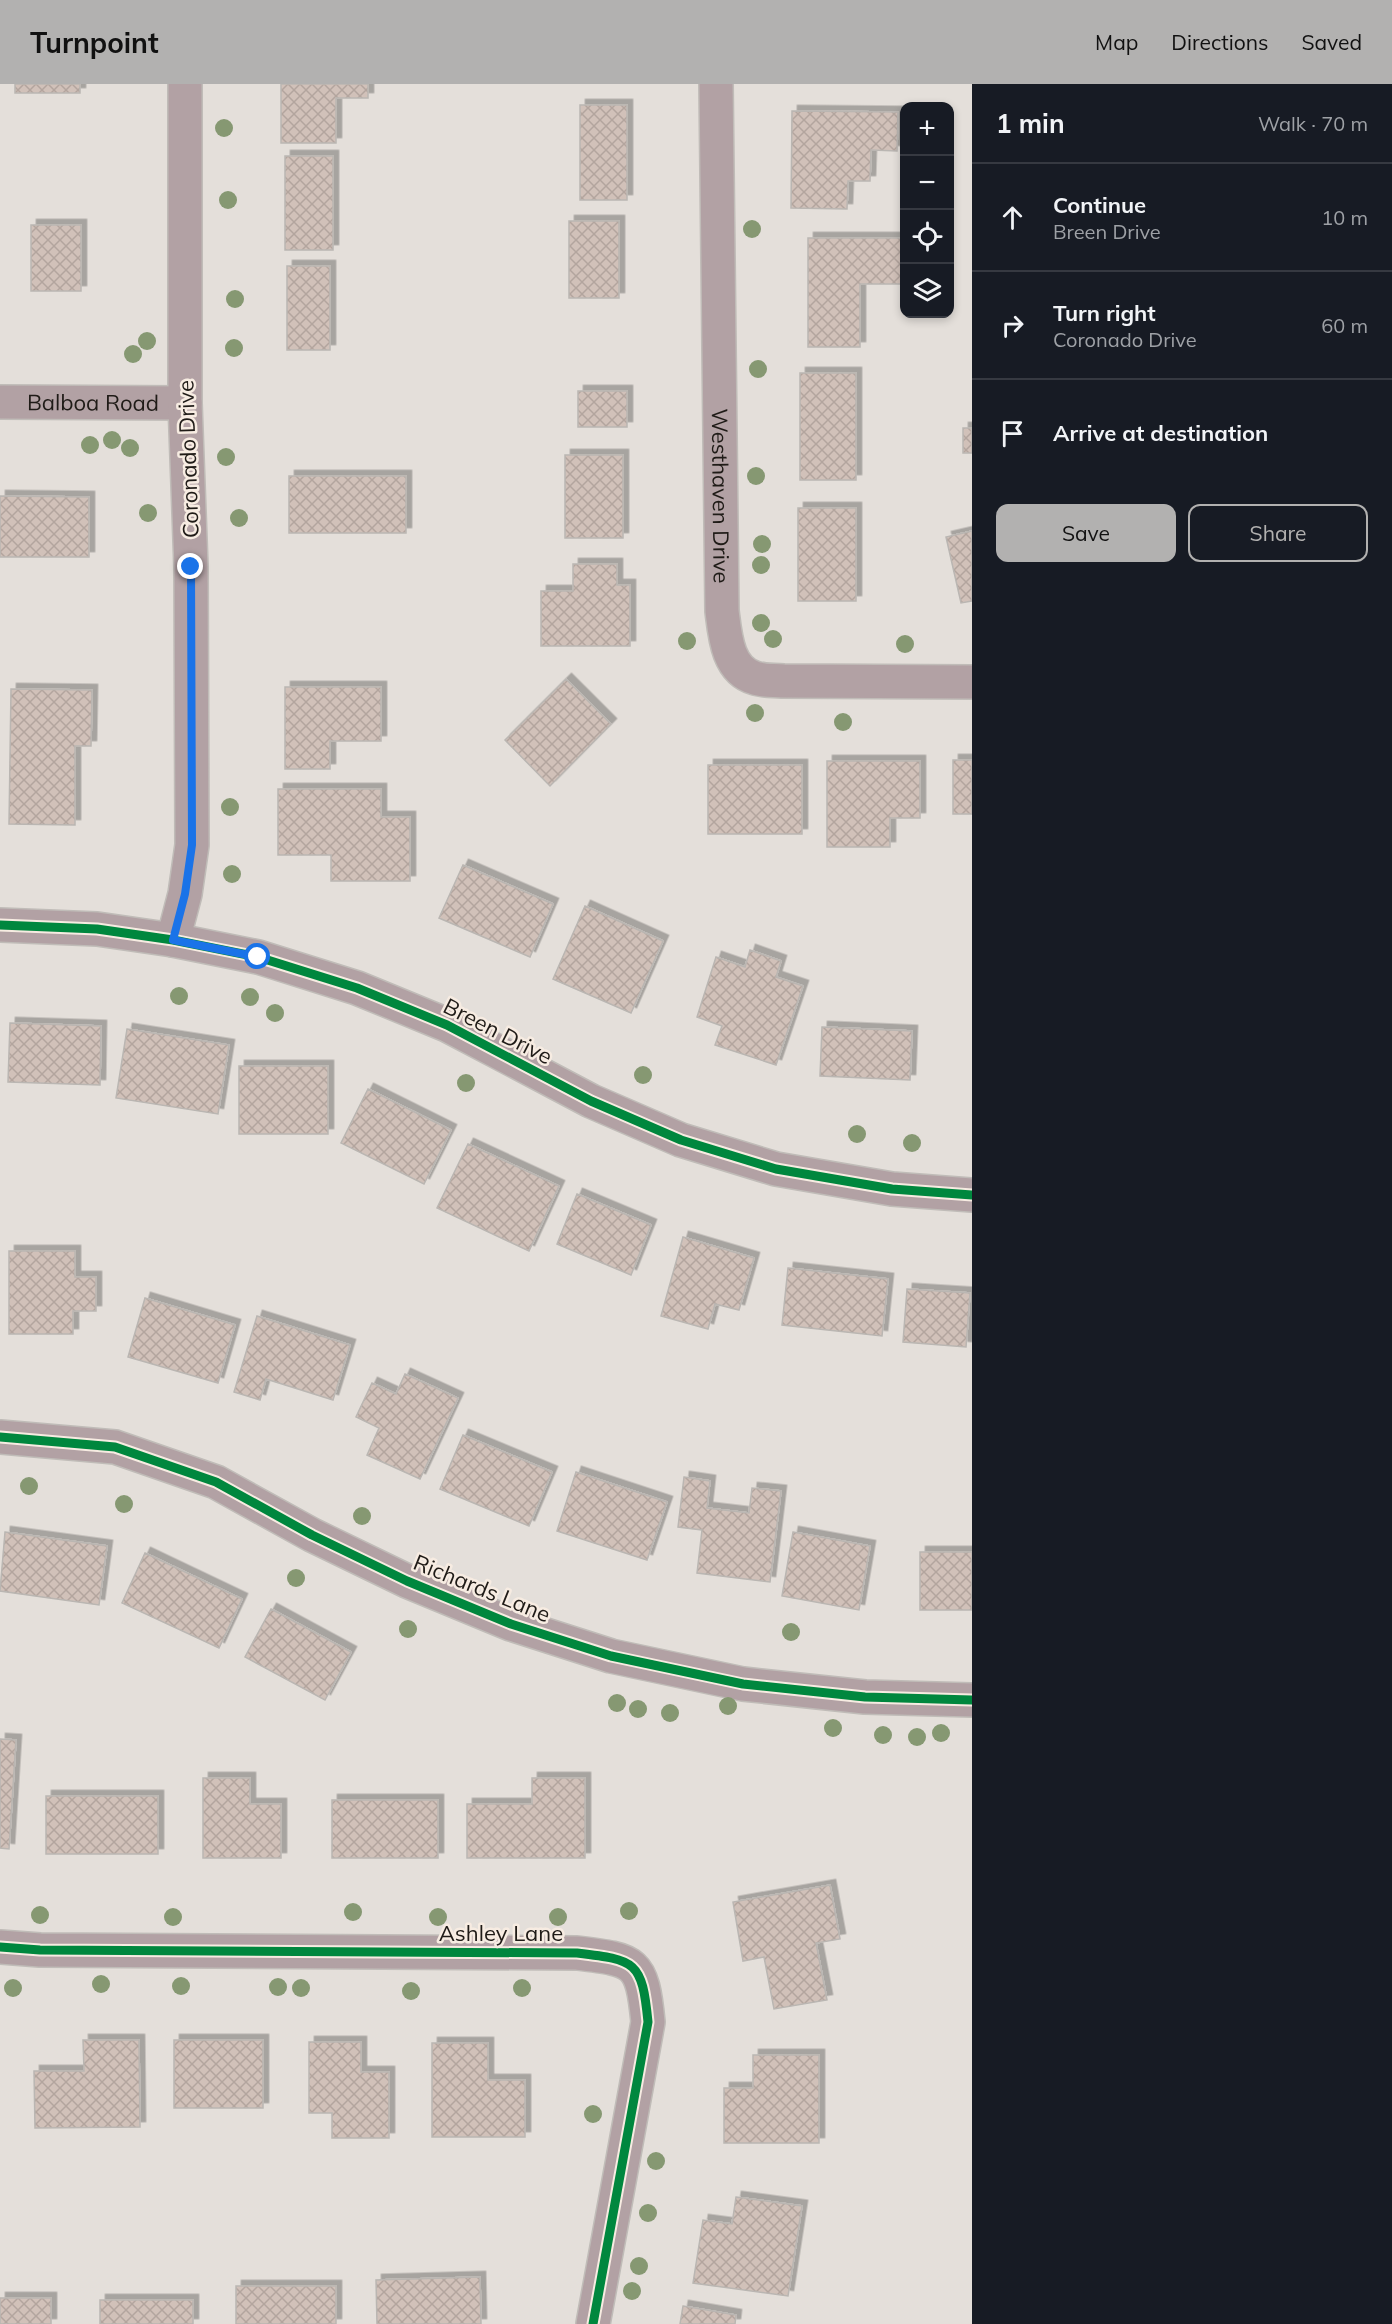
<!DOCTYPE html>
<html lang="en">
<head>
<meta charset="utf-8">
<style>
  :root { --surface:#171b24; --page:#20242c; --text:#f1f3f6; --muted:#9ea1a6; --line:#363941; --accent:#b2b1b0 }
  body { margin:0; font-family:Mulish,sans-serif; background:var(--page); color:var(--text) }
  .controls { position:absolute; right:18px; top:18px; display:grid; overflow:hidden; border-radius:12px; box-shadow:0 3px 9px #0003 }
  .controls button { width:54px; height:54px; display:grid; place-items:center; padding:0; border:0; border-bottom:2px solid var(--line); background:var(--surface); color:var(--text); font:30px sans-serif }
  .stop { position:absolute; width:18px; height:18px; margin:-14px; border:4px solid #1a73e8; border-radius:50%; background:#fff }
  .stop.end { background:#1a73e8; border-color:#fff; box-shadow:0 2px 6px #0008 }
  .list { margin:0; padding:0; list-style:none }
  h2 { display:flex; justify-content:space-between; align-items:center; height:78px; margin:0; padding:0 24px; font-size:26px }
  h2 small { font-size:20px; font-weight:400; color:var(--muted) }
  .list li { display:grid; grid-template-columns:39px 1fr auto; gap:18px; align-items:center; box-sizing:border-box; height:108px; padding:0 24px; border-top:2px solid var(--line) }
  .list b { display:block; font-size:22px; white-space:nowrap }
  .list p { margin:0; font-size:20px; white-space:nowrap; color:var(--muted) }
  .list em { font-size:20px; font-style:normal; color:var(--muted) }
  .actions { display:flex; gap:12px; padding:18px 24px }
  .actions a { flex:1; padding:14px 0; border:2px solid var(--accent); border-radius:12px; text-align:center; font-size:21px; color:var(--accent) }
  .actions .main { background:var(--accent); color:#111 }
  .icon { flex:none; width:33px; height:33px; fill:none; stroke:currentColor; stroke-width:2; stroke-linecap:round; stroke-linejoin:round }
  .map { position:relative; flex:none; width:972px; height:2240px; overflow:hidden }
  header { display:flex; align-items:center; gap:36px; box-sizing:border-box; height:84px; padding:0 30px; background:var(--accent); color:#111 }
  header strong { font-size:28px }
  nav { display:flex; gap:33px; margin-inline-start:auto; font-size:21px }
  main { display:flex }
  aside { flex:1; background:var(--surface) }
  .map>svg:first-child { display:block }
</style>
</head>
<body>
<header>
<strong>Turnpoint</strong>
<nav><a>Map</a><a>Directions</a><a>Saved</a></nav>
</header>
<main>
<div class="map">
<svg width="972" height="2240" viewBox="0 0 972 2240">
  <defs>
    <pattern id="building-cross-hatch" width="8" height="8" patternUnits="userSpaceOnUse" patternTransform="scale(1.5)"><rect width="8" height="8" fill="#d1c1b9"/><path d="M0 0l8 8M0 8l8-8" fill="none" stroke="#b3a59e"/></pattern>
    <filter id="shadow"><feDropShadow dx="5.5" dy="-5.5" stdDeviation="0" flood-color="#0004"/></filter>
  </defs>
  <rect width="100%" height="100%" fill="#e4dfda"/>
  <!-- building -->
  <path fill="url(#building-cross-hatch)" stroke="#bab6b2" stroke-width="1.5" filter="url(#shadow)" d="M15 0H80V9H15Z
    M281 0H368V14H336V59H281Z
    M580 21H627V116H580Z
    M792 27 898 28 897 67 871 66 870 97H848L847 125 791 124Z
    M285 72H333V166H285Z
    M569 137H619V214H569Z
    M31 141H81V207H31Z
    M808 154H901V200H860V263H808Z
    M287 182H330V266H287Z
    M800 289H856V396H800Z
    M578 307H627V343H578Z
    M963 344H972V369H963Z
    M565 371H623V454H565Z
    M289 392H406V449H289Z
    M0 412 89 413V473H0Z
    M798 424H856V517H798Z
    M972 447V517L961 519 946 453Z
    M573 480H617V501H630V562H541V507H573Z
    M566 595 611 640 550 702 505 656Z
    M285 603H381V657H330V685H285Z
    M11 605 92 606 91 662H75V741L9 740Z
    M953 676H972V730H953Z
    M827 677H920V734H890V763H827Z
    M708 681H802V750H708Z
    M278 705H381V733H410V797H331V771H278Z
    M463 781 553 820 530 873 439 834Z
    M585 822 663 857 631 929 553 895Z
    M750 866 781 877 776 893 803 902 776 981 715 961 722 942 697 933 716 873 745 883Z
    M10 939 101 942 100 1001 8 998Z
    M822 943 912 947 910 996 820 992Z
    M127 945 229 961 218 1030 116 1014Z
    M239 982H328V1050H239Z
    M368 1005 451 1046 424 1100 341 1059Z
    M468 1060 559 1102 529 1167 437 1124Z
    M577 1110 651 1141 631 1191 557 1160Z
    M683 1153 754 1174 739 1226 715 1220 708 1245 661 1232Z
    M9 1167H75V1193H96V1227H73V1250H9Z
    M788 1184 888 1195 882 1252 782 1241Z
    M907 1205 970 1209 966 1263 903 1258Z
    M145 1214 235 1241 218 1299 128 1273Z
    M257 1232 350 1261 333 1316 266 1295 260 1316 234 1308Z
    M405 1290 458 1314 420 1395 367 1371 379 1344 356 1333 372 1299 396 1310Z
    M463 1351 552 1388 529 1442 440 1405Z
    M576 1388 667 1418 647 1476 557 1447Z
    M684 1393 710 1397 707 1424 749 1429 752 1404 781 1407 770 1498 697 1489 702 1446 678 1443Z
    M5 1448 107 1462 99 1521 0 1507Z
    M793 1448 870 1462 859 1526 782 1512Z
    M920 1468H972V1526H920Z
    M145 1469 242 1515 219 1564 122 1519Z
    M271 1525 351 1568 325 1616 245 1573Z
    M0 1655 16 1656 9 1765 0 1764Z
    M203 1694H250V1720H281V1774H203Z
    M532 1694H585V1774H467V1720H532Z
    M46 1712H158V1770H46Z
    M332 1716H438V1774H332Z
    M830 1801 840 1855 816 1859 827 1916 774 1925 764 1873 743 1877 733 1818Z
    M83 1956H139L140 2043 35 2044 34 1987H84Z
    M174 1956H263V2024H174Z
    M309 1958H361V1988H389V2054H332V2029H309Z
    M432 1959H488V1996H525V2053H432Z
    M753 1971H819V2059H724V2004H753Z
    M736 2113 802 2122 788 2212 693 2199 703 2136 732 2140Z
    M480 2193 481 2240H377L376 2196Z
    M236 2202H336V2240H236Z
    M0 2214H51V2240H0Z
    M100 2216H193V2240H100Z
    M683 2222 736 2231 735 2240H680Z"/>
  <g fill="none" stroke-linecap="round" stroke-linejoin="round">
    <!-- street casing -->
    <g stroke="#c0bcb8" stroke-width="36">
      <g id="street">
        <path id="s1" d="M716 0 722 527C725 551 727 586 755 594 763 597 774 596 783 597L972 598"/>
        <path id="s2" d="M0 318 185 319"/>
        <path d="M0 841 97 845 173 856 258 873 357 904 447 941 591 1017 681 1056 776 1085 892 1105 972 1111"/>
        <path d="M173 856 185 810 192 761 191 483 185 319V0"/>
        <path d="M0 1353 115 1363 216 1398 312 1451 407 1497 511 1540 611 1572 743 1600 865 1613 972 1616"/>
        <path d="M0 1863 40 1866 577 1869C636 1876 642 1877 648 1938L593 2240"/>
      </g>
    </g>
    <!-- street -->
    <use href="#street" stroke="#b2a1a4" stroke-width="33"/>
    <!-- cycleway casing -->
    <g stroke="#f7ece2" stroke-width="13">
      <path id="cycleway" d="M0 841 97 845 173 856 258 873 357 904 447 941 591 1017 681 1056 776 1085 892 1105 972 1111
        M0 1353 115 1363 216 1398 312 1451 407 1497 511 1540 611 1572 743 1600 865 1613 972 1616
        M0 1863 40 1866 577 1869C636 1876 642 1877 648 1938L593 2240"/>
    </g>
    <!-- cycleway -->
    <use href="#cycleway" stroke="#00873e" stroke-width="9"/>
  </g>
  <!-- trees -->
  <g fill="#869872">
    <circle cx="224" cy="44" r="9"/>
    <circle cx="228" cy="116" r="9"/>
    <circle cx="752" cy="145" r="9"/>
    <circle cx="235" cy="215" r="9"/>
    <circle cx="147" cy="257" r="9"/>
    <circle cx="234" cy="264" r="9"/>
    <circle cx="133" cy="270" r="9"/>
    <circle cx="758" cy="285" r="9"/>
    <circle cx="112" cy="356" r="9"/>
    <circle cx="90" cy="361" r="9"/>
    <circle cx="130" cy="364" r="9"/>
    <circle cx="226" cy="373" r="9"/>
    <circle cx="756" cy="392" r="9"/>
    <circle cx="148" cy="429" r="9"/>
    <circle cx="239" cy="434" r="9"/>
    <circle cx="762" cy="460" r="9"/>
    <circle cx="761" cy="481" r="9"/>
    <circle cx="761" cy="539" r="9"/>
    <circle cx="773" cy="555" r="9"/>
    <circle cx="687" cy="557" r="9"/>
    <circle cx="905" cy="560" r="9"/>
    <circle cx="755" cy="629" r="9"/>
    <circle cx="843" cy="638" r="9"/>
    <circle cx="230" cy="723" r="9"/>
    <circle cx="232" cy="790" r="9"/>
    <circle cx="179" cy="912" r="9"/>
    <circle cx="250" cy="913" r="9"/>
    <circle cx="275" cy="929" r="9"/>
    <circle cx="643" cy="991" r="9"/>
    <circle cx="466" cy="999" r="9"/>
    <circle cx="857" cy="1050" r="9"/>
    <circle cx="912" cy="1059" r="9"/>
    <circle cx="29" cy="1402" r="9"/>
    <circle cx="124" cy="1420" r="9"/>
    <circle cx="362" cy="1432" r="9"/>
    <circle cx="296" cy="1494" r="9"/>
    <circle cx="408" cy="1545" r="9"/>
    <circle cx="791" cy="1548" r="9"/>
    <circle cx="617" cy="1619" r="9"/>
    <circle cx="728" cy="1622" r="9"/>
    <circle cx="638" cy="1625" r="9"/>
    <circle cx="670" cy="1629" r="9"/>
    <circle cx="833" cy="1644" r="9"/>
    <circle cx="941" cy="1649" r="9"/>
    <circle cx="883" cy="1651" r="9"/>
    <circle cx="917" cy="1653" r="9"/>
    <circle cx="629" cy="1827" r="9"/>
    <circle cx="353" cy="1828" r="9"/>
    <circle cx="40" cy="1831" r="9"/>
    <circle cx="173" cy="1833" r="9"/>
    <circle cx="438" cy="1833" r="9"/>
    <circle cx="558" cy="1833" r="9"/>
    <circle cx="101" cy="1900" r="9"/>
    <circle cx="181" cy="1902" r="9"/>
    <circle cx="278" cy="1903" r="9"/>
    <circle cx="13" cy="1904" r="9"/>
    <circle cx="301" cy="1904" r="9"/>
    <circle cx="522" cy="1904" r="9"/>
    <circle cx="411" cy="1907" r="9"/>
    <circle cx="593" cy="2030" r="9"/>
    <circle cx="656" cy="2077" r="9"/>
    <circle cx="648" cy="2129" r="9"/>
    <circle cx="639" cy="2182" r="9"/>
    <circle cx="632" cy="2207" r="9"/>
  </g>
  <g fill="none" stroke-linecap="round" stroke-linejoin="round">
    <!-- route -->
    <path stroke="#1a73e8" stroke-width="8" d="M191 483 192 761 185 810 173 856 258 873"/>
  </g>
  <g text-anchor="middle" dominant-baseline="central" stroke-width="5" stroke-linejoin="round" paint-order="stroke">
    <!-- street labels -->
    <g font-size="22" fill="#1f1b17" stroke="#f7ece2">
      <text stroke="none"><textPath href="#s2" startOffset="93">Balboa Road</textPath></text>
      <text transform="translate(188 375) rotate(-92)">Coronado Drive</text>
      <text stroke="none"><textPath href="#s1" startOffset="412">Westhaven Drive</textPath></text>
      <text transform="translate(498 947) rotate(27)">Breen Drive</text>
      <text transform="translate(482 1504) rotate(22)">Richards Lane</text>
      <text x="501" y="1849">Ashley Lane</text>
    </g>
  </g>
</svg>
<div class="controls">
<button>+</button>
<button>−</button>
<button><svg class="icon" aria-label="locate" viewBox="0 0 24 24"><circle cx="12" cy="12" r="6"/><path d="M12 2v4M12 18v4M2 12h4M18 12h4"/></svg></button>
<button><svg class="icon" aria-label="layers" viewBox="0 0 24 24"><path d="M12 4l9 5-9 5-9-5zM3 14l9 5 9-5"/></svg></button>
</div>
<div class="stop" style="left:258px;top:873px"></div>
<div class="stop end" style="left:191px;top:483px"></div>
</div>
<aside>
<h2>1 min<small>Walk · 70 m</small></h2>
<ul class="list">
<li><svg class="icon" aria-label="ahead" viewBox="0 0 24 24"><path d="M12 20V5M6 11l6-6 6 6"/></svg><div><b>Continue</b><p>Breen Drive</p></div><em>10 m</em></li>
<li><svg class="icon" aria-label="right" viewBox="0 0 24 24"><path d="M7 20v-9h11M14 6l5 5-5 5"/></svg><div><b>Turn right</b><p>Coronado Drive</p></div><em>60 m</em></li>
<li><svg class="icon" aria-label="arrive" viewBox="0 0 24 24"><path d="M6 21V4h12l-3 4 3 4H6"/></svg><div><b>Arrive at destination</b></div></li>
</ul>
<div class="actions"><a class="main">Save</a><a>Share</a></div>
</aside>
</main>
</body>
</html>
